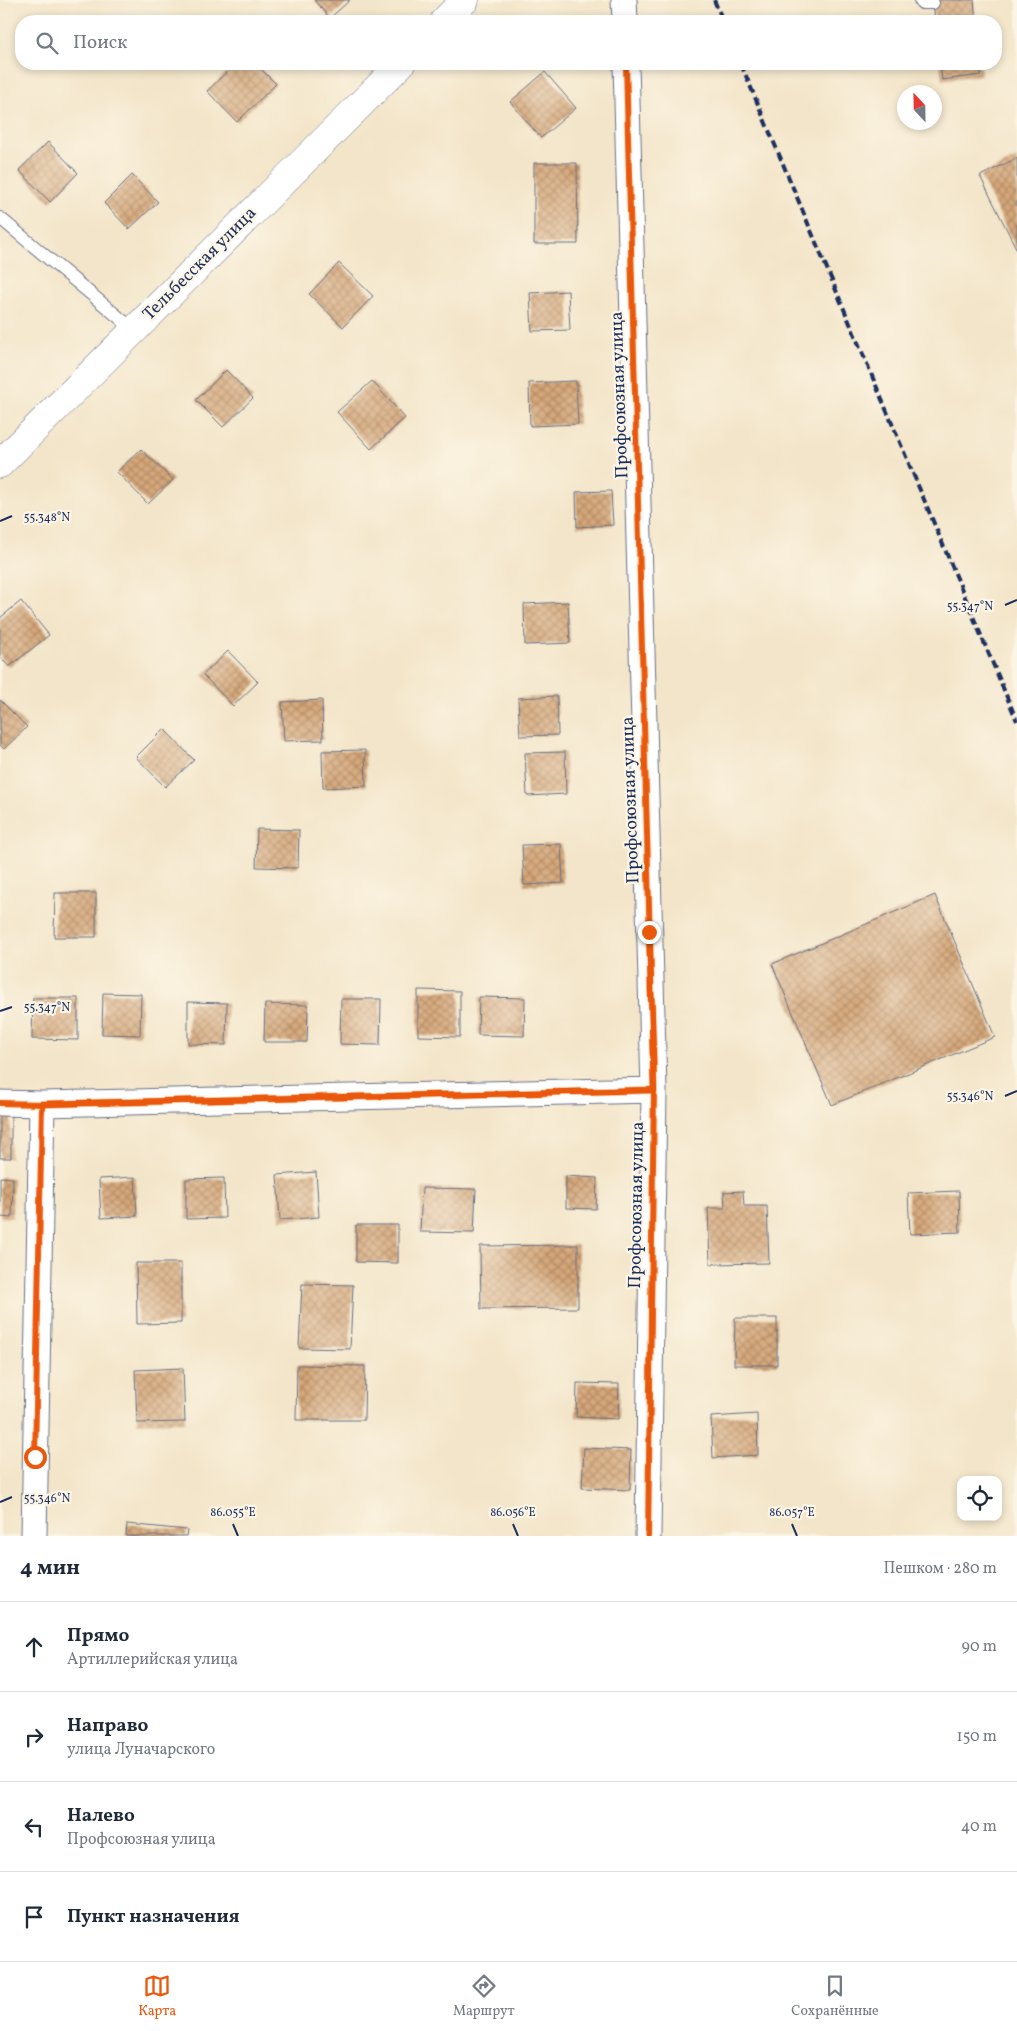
<!DOCTYPE html>
<html lang="ru">
<head>
<meta charset="utf-8">
<style>
  :root { --surface:#fff; --page:#f6f6f7; --text:#1f2937; --muted:#747a83; --line:#e0e1e3; --accent:#ea580c }
  body { margin:0; font-family:Vollkorn,serif; background:var(--page); color:var(--text) }
  .controls { position:absolute; right:15px; bottom:15px; display:grid; overflow:hidden; border-radius:10px; box-shadow:0 2px 8px #0003 }
  .controls button { width:45px; height:45px; display:grid; place-items:center; padding:0; border:0; border-bottom:1px solid var(--line); background:var(--surface); color:var(--text); font:25px sans-serif }
  .compass { position:absolute; left:897px; top:85px; width:45px; height:45px; border-radius:50%; background:var(--surface); box-shadow:0 2px 8px #0003; rotate:338deg }
  .stop { position:absolute; width:15px; height:15px; margin:-11px; border:4px solid #ea580c; border-radius:50%; background:#fff }
  .stop.end { background:#ea580c; border-color:#fff; box-shadow:0 1px 5px #0008 }
  .list { margin:0; padding:0; list-style:none }
  h2 { display:flex; justify-content:space-between; align-items:center; height:65px; margin:0; padding:0 20px; font-size:21px }
  h2 small { font-size:16px; font-weight:400; color:var(--muted) }
  .list li { display:grid; grid-template-columns:32px 1fr auto; gap:15px; align-items:center; box-sizing:border-box; height:90px; padding:0 20px; border-top:1px solid var(--line) }
  .list b { display:block; font-size:19px; white-space:nowrap }
  .list p { margin:0; font-size:16px; white-space:nowrap; color:var(--muted) }
  .list em { font-size:16px; font-style:normal; color:var(--muted) }
  .icon { flex:none; width:28px; height:28px; fill:none; stroke:currentColor; stroke-width:2; stroke-linecap:round; stroke-linejoin:round }
  .map { position:relative; flex:none; width:1017px; height:1536px; overflow:hidden }
  .search { position:absolute; background:var(--surface); box-shadow:0 2px 8px #0003; left:15px; right:15px; top:15px; height:55px; display:flex; align-items:center; gap:12px; box-sizing:border-box; padding:0 18px; border-radius:20px; color:var(--muted); font-size:19px }
  .sheet { height:425px; background:var(--surface) }
  nav { display:flex; justify-content:space-around; align-items:center; box-sizing:border-box; height:70px; border-top:1px solid var(--line); background:var(--surface); font-size:14px; color:var(--muted) }
  nav a { display:grid; justify-items:center; gap:2px }
  nav .on { color:var(--accent) }
  .map>svg:first-child { display:block }
</style>
</head>
<body>
<div class="map">
<svg width="1017" height="1536" viewBox="0 0 1017 1536">
  <defs>
    <pattern id="building-cross-hatch" width="8" height="8" patternUnits="userSpaceOnUse" patternTransform="scale(1.25)"><rect width="8" height="8" fill="#d6a779"/><path d="M0 0l8 8M0 8l8-8" fill="none" stroke="#ad8866"/></pattern>
  </defs>
  <rect width="100%" height="100%" fill="#fcf5e5"/>
  <filter id="ink" filterUnits="userSpaceOnUse"><feTurbulence type="fractalNoise" baseFrequency=".02" numOctaves="2"/><feDisplacementMap in="SourceGraphic" scale="10" xChannelSelector="R" yChannelSelector="G"/><feConvolveMatrix kernelMatrix="1 2 1 2 8 2 1 2 1" color-interpolation-filters="sRGB"/></filter>
  <filter id="wash" filterUnits="userSpaceOnUse"><feTurbulence type="fractalNoise" baseFrequency=".0096" numOctaves="4" result="noise"/><feDisplacementMap in="SourceGraphic" scale="20" xChannelSelector="R" yChannelSelector="G"/><feGaussianBlur stdDeviation="1.12" result="paint"/><feColorMatrix in="noise" values="0 0 0 0 0 0 0 0 0 0 0 0 0 0 0 0 0 1.4 0 .05"/><feComposite in="paint" operator="in"/></filter>
  <g filter="url(#wash)">
    <rect width="100%" height="100%" fill="#f3e5c9"/>
    <g id="blocks">
      <!-- building -->
      <path fill="url(#building-cross-hatch)" d="M314 0H350L330 18Z
        M933 0H974L976 21H935Z
        M235 64H256L276 84 237 122 207 91Z
        M940 64H980L981 75 942 80Z
        M545 72 576 108 541 138 510 102Z
        M48 142 78 173 50 202 19 170Z
        M1017 158V250L980 176Z
        M534 163H577L578 244H534Z
        M132 175 158 202 129 229 104 203Z
        M339 263 373 296 343 327 309 294Z
        M568 291 570 330 532 331 530 293Z
        M226 370 253 398 223 427 196 400Z
        M372 381 405 418 371 449 337 412Z
        M576 381 578 424 530 426 529 383Z
        M141 449 173 480 148 504 117 472Z
        M611 491 613 525 577 527 576 492Z
        M21 601 49 635 9 667 0 656V618Z
        M568 602 570 643 525 645 524 604Z
        M228 651 258 682 233 706 203 675Z
        M557 696 558 735 520 736 518 698Z
        M0 700 27 727 4 749 0 745Z
        M322 700 323 740 284 741 282 702Z
        M164 729 194 760 165 787 136 757Z
        M365 750 366 786 323 788 322 751Z
        M565 752 566 794 527 796 525 753Z
        M257 829 299 830 298 868 256 867Z
        M561 844 563 883 524 885 522 845Z
        M55 893H96V937H54Z
        M935 895 995 1037 832 1105 772 964Z
        M418 990 460 991V1037L418 1036Z
        M103 993 141 994 140 1035 102 1034Z
        M479 997 525 998 524 1036 478 1035Z
        M33 998H78V1040L32 1039Z
        M341 999H381L380 1045 340 1044Z
        M188 1002 227 1003 226 1045 188 1044Z
        M265 1004 308 1005 307 1042H264Z
        M0 1115H11V1158H0Z
        M316 1172 319 1217 280 1220 277 1175Z
        M566 1176 597 1178 596 1209 566 1208Z
        M0 1177 13 1178 12 1218 0 1217Z
        M135 1177 137 1216 101 1218 99 1179Z
        M224 1178 225 1218 186 1219V1179Z
        M422 1188 476 1189 474 1233 420 1232Z
        M743 1191 744 1206H767L769 1263 710 1264 708 1208H725L724 1192Z
        M959 1191 960 1232 910 1234 908 1193Z
        M356 1225H398V1263L356 1262Z
        M578 1245V1308L481 1309 480 1246Z
        M136 1263H181V1323L137 1324Z
        M302 1284 353 1285 350 1349 299 1348Z
        M735 1318H777V1365H734Z
        M297 1365 365 1366 364 1420H296Z
        M183 1368 185 1422 137 1423 135 1370Z
        M577 1383 619 1384 618 1419 576 1417Z
        M757 1414 758 1455 713 1458 711 1417Z
        M584 1448 631 1450 630 1490 582 1488Z
        M127 1524 187 1530 186 1536H126Z"/>
    </g>
  </g>
  <g filter="url(#ink)">
    <use href="#blocks" fill-opacity="0" stroke="#676f83" stroke-width="1"/>
    <g fill="none" stroke-linecap="round" stroke-linejoin="round">
      <!-- service casing -->
      <g stroke="#676f83" stroke-width="14">
        <path id="service" d="M920 0 922 3H933
          M0 218 134 330"/>
      </g>
      <!-- minor casing -->
      <g stroke="#676f83" stroke-width="27">
        <path id="minor" d="M624 0 625 21
          M626 64 654 1090 648 1536
          M0 1103 42 1104 654 1090
          M34 1536 42 1104"/>
      </g>
      <!-- tertiary casing -->
      <g stroke="#676f83" stroke-width="29">
        <path id="tertiary" d="M444 21 465 0
          M0 464 401 64"/>
      </g>
      <!-- service -->
      <use href="#service" stroke="#fff" stroke-width="12"/>
      <!-- minor -->
      <use href="#minor" stroke="#fff" stroke-width="25"/>
      <!-- tertiary -->
      <use href="#tertiary" stroke="#fff" stroke-width="28"/>
      <!-- rail -->
      <path stroke="#1b2f5e" stroke-width="4" stroke-dasharray="8 4" stroke-linecap="butt" d="M714 0 723 21
        M741 64 1017 721"/>
      <!-- cycleway casing -->
      <g stroke="#fcf5e5" stroke-width="9">
        <path id="cycleway" d="M626 64 654 1090 648 1536
          M0 1103 42 1104 654 1090"/>
      </g>
      <!-- cycleway -->
      <use href="#cycleway" stroke="#e8590c" stroke-width="6"/>
    </g>
  </g>
  <g fill="none" stroke-linecap="round" stroke-linejoin="round" filter="url(#ink)">
    <!-- route -->
    <path stroke="#ea580c" stroke-width="6" d="M35 1457 42 1104 654 1090 649 932"/>
  </g>
  <!-- ticks -->
  <path fill="none" stroke="#1b2f5e" stroke-width="2" d="M0 521 12 516M1005 605 1017 600M0 1011 12 1007M1005 1096 1017 1091M0 1502 12 1497M233 1524 238 1536M513 1524 518 1536M792 1524 797 1536"/>
  <g text-anchor="middle" dominant-baseline="central" stroke-width="4.5" stroke-linejoin="round" paint-order="stroke">
    <!-- street labels -->
    <g font-size="18" fill="#1b2f5e" stroke="#fcf5e5">
      <text transform="translate(200 264) rotate(-45)">Тельбесская улица</text>
      <text transform="translate(620 395) rotate(-92)">Профсоюзная улица</text>
      <text transform="translate(631 800) rotate(-92)">Профсоюзная улица</text>
      <text transform="translate(637 1205) rotate(-89)">Профсоюзная улица</text>
    </g>
  </g>
  <g font-size="12" text-anchor="middle" fill="#1b2f5e" stroke="#fcf5e5" stroke-width="4.5" stroke-linejoin="round" paint-order="stroke">
    <text x="47" y="521">55.348°N</text>
    <text x="970" y="610">55.347°N</text>
    <text x="47" y="1011">55.347°N</text>
    <text x="970" y="1100">55.346°N</text>
    <text x="47" y="1502">55.346°N</text>
    <text x="233" y="1516">86.055°E</text>
    <text x="513" y="1516">86.056°E</text>
    <text x="792" y="1516">86.057°E</text>
  </g>
</svg>
<div class="controls">
<button><svg class="icon" aria-label="locate" viewBox="0 0 24 24"><circle cx="12" cy="12" r="6"/><path d="M12 2v4M12 18v4M2 12h4M18 12h4"/></svg></button>
</div>
<svg class="compass" viewBox="-18 -18 36 36"><path d="M0-13l5 13h-10z" fill="#e53935"/><path d="M0 13l5-13h-10z" fill="#747a83"/></svg>
<div class="stop" style="left:35px;top:1457px"></div>
<div class="stop end" style="left:649px;top:932px"></div>
<div class="search"><svg class="icon" aria-label="search" viewBox="0 0 24 24"><circle cx="10" cy="10" r="6"/><path d="M15 15l6 6"/></svg>Поиск</div>
</div>
<section class="sheet">
<h2>4 мин<small>Пешком · 280 m</small></h2>
<ul class="list">
<li><svg class="icon" aria-label="ahead" viewBox="0 0 24 24"><path d="M12 20V5M6 11l6-6 6 6"/></svg><div><b>Прямо</b><p>Артиллерийская улица</p></div><em>90 m</em></li>
<li><svg class="icon" aria-label="right" viewBox="0 0 24 24"><path d="M7 20v-9h11M14 6l5 5-5 5"/></svg><div><b>Направо</b><p>улица Луначарского</p></div><em>150 m</em></li>
<li><svg class="icon" aria-label="left" viewBox="0 0 24 24"><path d="M17 20v-9H6M10 6l-5 5 5 5"/></svg><div><b>Налево</b><p>Профсоюзная улица</p></div><em>40 m</em></li>
<li><svg class="icon" aria-label="arrive" viewBox="0 0 24 24"><path d="M6 21V4h12l-3 4 3 4H6"/></svg><div><b>Пункт назначения</b></div></li>
</ul>
</section>
<nav>
<a class="on"><svg class="icon" aria-label="map" viewBox="0 0 24 24"><path d="M3 6l6-2 6 2 6-2v14l-6 2-6-2-6 2zM9 4v14M15 6v14"/></svg>Карта</a>
<a><svg class="icon" aria-label="directions" viewBox="0 0 24 24"><path d="M12 3l9 9-9 9-9-9zM9 14v-3h6M13 9l2 2-2 2"/></svg>Маршрут</a>
<a><svg class="icon" aria-label="saved" viewBox="0 0 24 24"><path d="M7 4h10v16l-5-4-5 4z"/></svg>Сохранённые</a>
</nav>
</body>
</html>
